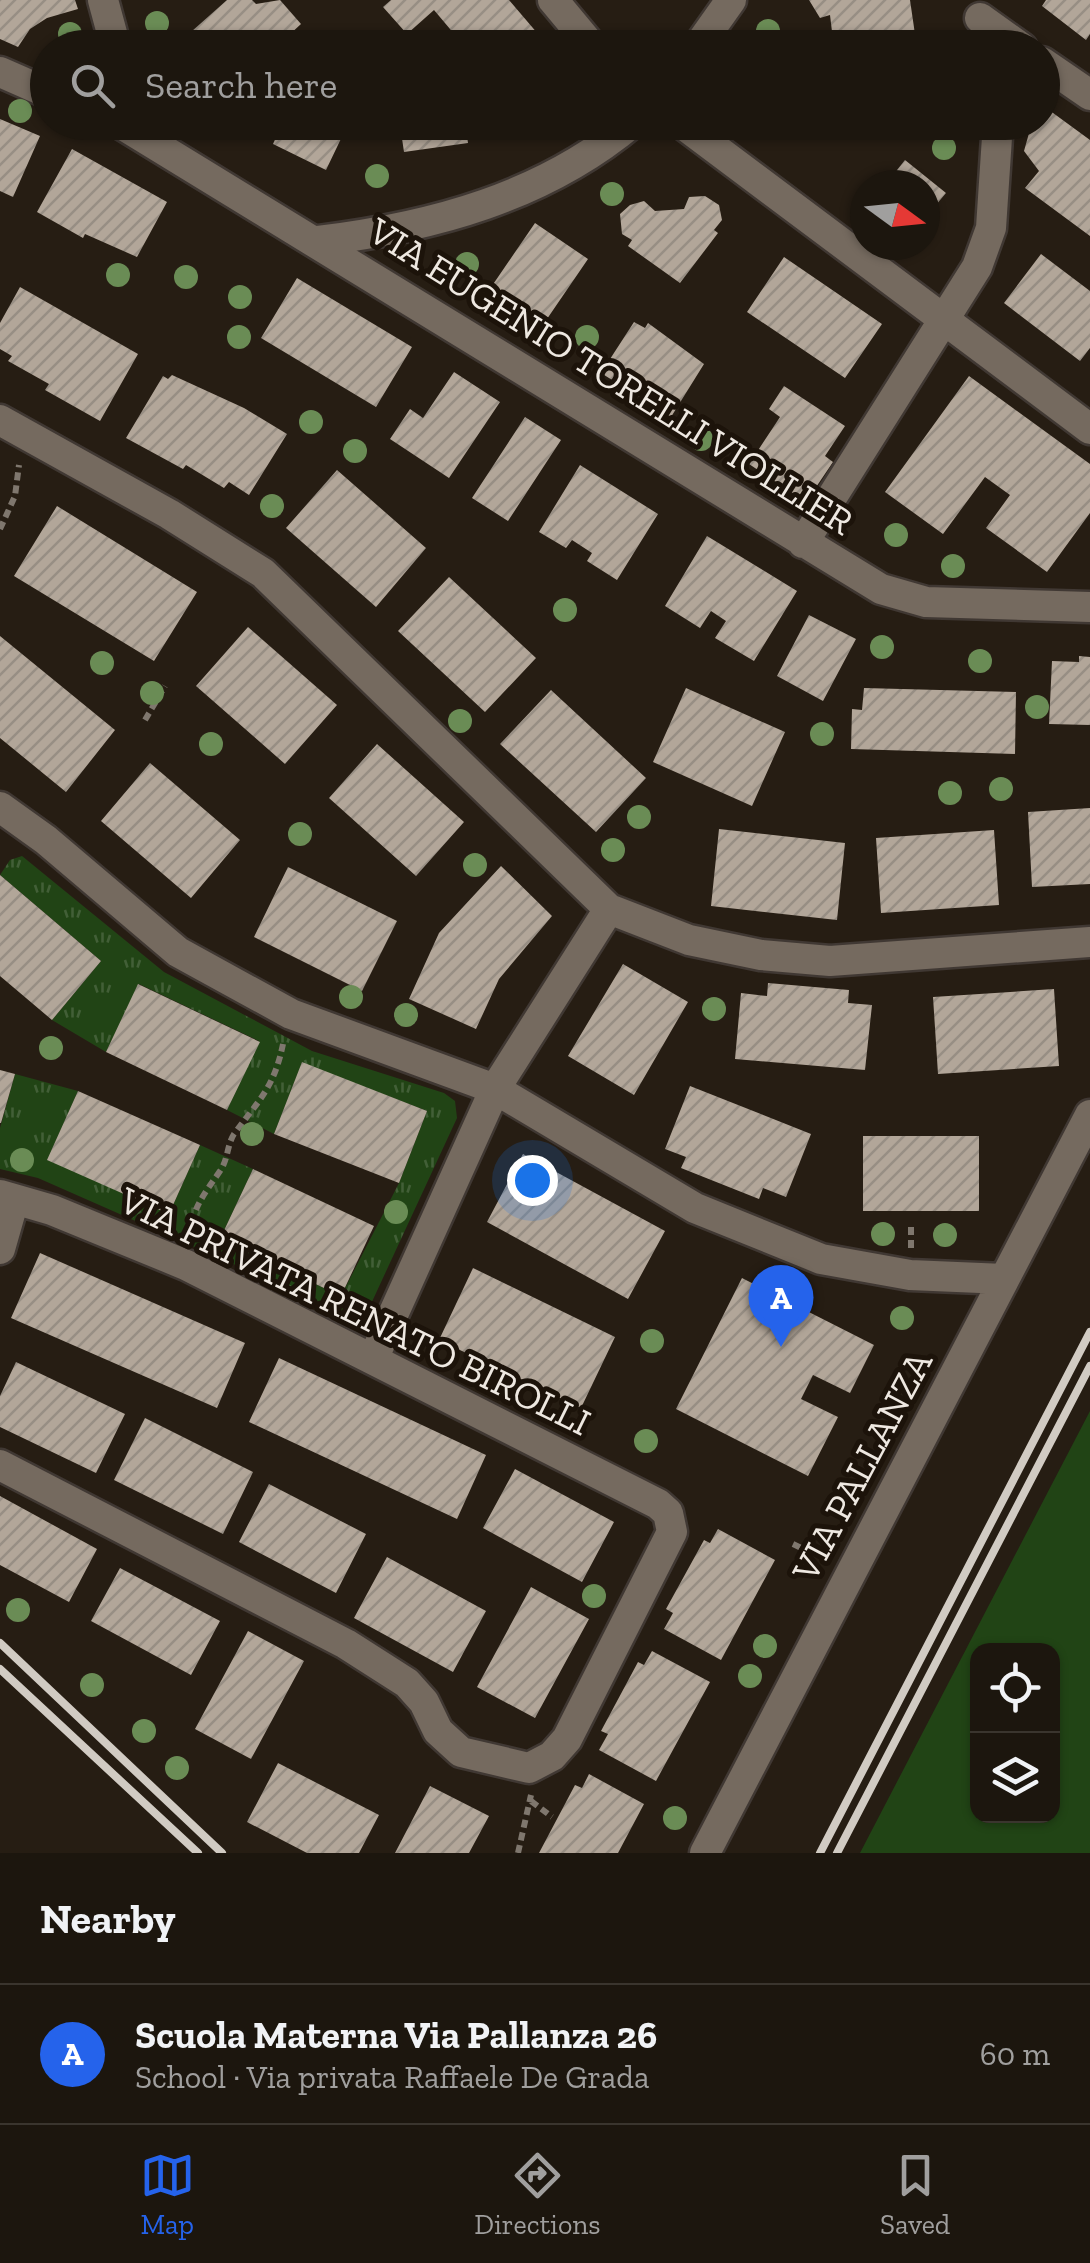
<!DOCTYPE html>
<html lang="en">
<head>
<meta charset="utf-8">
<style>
  :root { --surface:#1c160e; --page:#29231c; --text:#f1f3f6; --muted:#a09f9e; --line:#3a352e; --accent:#2563eb }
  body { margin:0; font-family:"Zilla Slab",serif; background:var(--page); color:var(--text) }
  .controls { position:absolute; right:30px; bottom:30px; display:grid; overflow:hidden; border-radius:20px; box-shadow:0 2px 8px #0004 }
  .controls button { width:90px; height:90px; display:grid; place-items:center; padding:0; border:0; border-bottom:2px solid var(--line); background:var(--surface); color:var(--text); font:50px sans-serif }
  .compass { position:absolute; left:850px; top:170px; width:90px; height:90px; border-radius:50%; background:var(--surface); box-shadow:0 2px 8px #0004; rotate:105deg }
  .you { position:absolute; left:532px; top:1180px; width:35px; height:35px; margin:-25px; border:8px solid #fff; border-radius:50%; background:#1a73e8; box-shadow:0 0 0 15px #1a73e833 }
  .badge { display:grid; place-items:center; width:65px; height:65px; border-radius:50%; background:var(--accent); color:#fff; font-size:32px; font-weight:700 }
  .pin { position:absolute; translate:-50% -82px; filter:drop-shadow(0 2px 5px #0008) }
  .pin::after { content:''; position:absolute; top:52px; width:35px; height:30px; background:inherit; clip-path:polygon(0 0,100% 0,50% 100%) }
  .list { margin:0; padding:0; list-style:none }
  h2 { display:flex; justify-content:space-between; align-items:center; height:130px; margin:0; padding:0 40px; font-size:42px }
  h2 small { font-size:32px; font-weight:400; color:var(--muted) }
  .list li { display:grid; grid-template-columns:65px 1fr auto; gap:30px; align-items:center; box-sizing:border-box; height:140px; padding:0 40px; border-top:2px solid var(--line) }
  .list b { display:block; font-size:38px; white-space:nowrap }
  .list p { margin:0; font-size:32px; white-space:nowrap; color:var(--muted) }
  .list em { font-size:32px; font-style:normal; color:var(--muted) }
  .icon { flex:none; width:55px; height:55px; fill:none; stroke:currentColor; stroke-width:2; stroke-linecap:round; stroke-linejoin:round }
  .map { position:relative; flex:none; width:1090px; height:1853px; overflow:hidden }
  .search { position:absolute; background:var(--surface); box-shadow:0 2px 8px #0004; left:30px; right:30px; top:30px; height:110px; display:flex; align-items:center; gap:25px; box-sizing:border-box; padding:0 35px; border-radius:55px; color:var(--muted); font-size:38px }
  .sheet { height:270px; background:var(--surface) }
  nav { display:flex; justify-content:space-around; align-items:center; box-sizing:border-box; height:140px; border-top:2px solid var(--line); background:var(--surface); font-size:28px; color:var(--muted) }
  nav a { display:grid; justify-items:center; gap:5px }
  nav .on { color:var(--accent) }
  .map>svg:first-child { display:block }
</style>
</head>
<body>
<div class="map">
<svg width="1090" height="1853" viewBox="0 0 1090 1853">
  <defs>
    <pattern id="grass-tufts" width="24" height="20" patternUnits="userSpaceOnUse" patternTransform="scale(2.5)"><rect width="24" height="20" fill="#214415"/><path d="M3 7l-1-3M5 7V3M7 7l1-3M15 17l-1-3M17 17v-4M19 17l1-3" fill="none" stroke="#425f37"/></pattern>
    <pattern id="building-hatch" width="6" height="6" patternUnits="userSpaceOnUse" patternTransform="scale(2.5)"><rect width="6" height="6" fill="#b2a699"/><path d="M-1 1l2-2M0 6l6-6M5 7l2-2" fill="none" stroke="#978e84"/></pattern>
  </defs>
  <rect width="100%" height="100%" fill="#261d13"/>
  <!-- grass -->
  <path fill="url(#grass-tufts)" d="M22 856 164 972 312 1051 444 1093 455 1101 457 1118 370 1306 349 1315 38 1178 0 1169V1128L15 1074 78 1091 48 1159 169 1214 200 1145 253 1169 220 1239 341 1296 399 1183 427 1111 302 1063 274 1134 227 1110 259 1041 139 984 106 1052 52 1020 101 961 0 875 10 860Z"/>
  <!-- garden -->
  <path fill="#214415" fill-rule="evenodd" d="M1090 1411V1853H860ZM978 1650H1052V1816H978Z"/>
  <!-- building -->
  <path fill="url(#building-hatch)" d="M0 0H75L78 9 47 18 30 29 18 47 0 39Z
    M227 0H252L256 4 280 0 301 24 275 48H205L191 32Z
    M391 0H509L550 48H466L434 10 407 34 383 7Z
    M809 0H910L917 48H834L830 15 820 18Z
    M1046 0H1090V34L1086 40 1042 6Z
    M1049 110 1090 140V236L1025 188 1039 171 1024 151 1031 126 1042 122Z
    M0 119 40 136 13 197 0 191Z
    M283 122H349L326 170 273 144Z
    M407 122H465L468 143 404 152 400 125Z
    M842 122H892V125L843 130Z
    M72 149 167 202 137 257 85 234 83 238 37 212Z
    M905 160 946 193 925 218V185H885Z
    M705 196 719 205 722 220 714 230 718 233 680 283 628 246 632 240 622 234 620 214 630 205 644 201 655 211 684 209 689 197Z
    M535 223 588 259 536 335 483 299Z
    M1041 254 1090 291V348L1080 361 1004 303Z
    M784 257 882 324 845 378 747 312Z
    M297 278 412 347 376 407 261 338Z
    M20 287 138 354 100 421 45 390 49 384 8 361 12 356 0 349V323Z
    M634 322 645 328 648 323 704 364 671 417 601 373Z
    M454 372 500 402 449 478 390 439 410 409 423 418Z
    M172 375 244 408 287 434 249 495 229 482 224 488 186 465 183 469 126 438 163 376 168 379Z
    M969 376 1090 464V513L1047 572 986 528 1010 495 985 477 943 534 885 492Z
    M784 386 845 426 825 456 833 462 806 502 749 464 780 417 769 409Z
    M525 417 561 440 508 521 472 498Z
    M580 465 658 514 617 580 587 561 592 553 572 540 566 548 539 532Z
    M337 470 426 548 376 607 286 528Z
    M57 506 197 592 154 661 14 576Z
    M707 536 797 591 754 661 715 638 726 621 711 611 700 628 665 606Z
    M449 577 536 658 485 712 398 631Z
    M809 615 856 639 823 701 777 676Z
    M248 627 337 705 285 764 196 686Z
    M0 636 115 730 66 792 0 738Z
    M1079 656 1090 657V725L1049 724 1052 661 1079 662Z
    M686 688 785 732 752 806 653 762Z
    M864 688 1016 692 1015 754 851 749 852 709 862 710Z
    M551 690 646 778 596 832 500 744Z
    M377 744 464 822 416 876 329 798Z
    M150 763 240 840 191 898 101 821Z
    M1090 808V884L1032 887 1028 812Z
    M719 829 845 843 837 920 711 906Z
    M994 830 999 905 881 913 876 838Z
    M501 866 552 916 499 979 476 1029 409 999 439 933Z
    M288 867 397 921 362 991 254 937Z
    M0 875 101 961 52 1020 0 976Z
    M623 964 688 1002 634 1095 568 1056Z
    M768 983 849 990 848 1003 872 1005 865 1070 735 1059 741 993 767 996Z
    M138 984 260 1042 227 1110 106 1052Z
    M1054 989 1059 1066 938 1074 933 997Z
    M302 1062 427 1111 399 1183 274 1134Z
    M0 1070 15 1074 1 1123H0Z
    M690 1086 811 1134 786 1197 763 1188 759 1199 681 1168 686 1157 665 1149Z
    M78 1091 200 1145 169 1214 47 1160Z
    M863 1136H979V1211H863Z
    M523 1154 665 1231 628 1299 487 1222Z
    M253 1169 374 1226 341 1296 220 1239Z
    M40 1253 245 1343 217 1408 11 1318Z
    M473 1268 615 1337 581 1408 439 1340Z
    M742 1278 874 1345 850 1393 813 1375 801 1399 838 1417 808 1476 676 1409Z
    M279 1358 486 1455 457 1519 249 1422Z
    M16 1362 125 1414 96 1473 0 1427V1396Z
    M145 1418 253 1472 223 1534 114 1480Z
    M515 1469 614 1522 582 1582 483 1528Z
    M269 1484 366 1534 336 1593 239 1542Z
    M0 1496 97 1549 69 1602 0 1565Z
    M718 1529 775 1560 721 1660 664 1629 673 1613 666 1609 704 1540 710 1543Z
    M387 1557 486 1611 453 1672 354 1618Z
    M120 1568 220 1621 191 1675 91 1621Z
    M531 1587 589 1619 535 1718 477 1687Z
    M248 1631 304 1661 251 1759 195 1729Z
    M652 1651 710 1682 656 1781 599 1750 608 1734 601 1731 638 1662 644 1665Z
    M278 1763 379 1815 359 1853H307L247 1822Z
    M589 1774 644 1804 618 1853H539L575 1785 582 1788Z
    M430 1786 489 1816 469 1853H395Z"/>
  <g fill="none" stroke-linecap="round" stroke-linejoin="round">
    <!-- street casing -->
    <g stroke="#403833" stroke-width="35">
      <path id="street" d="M103 0 116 48
        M553 0 593 48
        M980 18 1022 48
        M697 48 731 0
        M1042 62 1090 95
        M0 72 48 93
        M118 122 881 589 926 602 1090 607
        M680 122 1090 429
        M318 241C432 227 544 197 633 122
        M0 420 169 514 263 573 609 909 689 940 761 955 830 961 1090 942
        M803 543 977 267 991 228 998 122
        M0 807 46 840 178 952 291 1014 495 1089 695 1208 821 1259 910 1275 1004 1279
        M0 1195 52 1210 186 1265 658 1504 668 1513 672 1532 567 1739 552 1756 529 1768 461 1752 438 1731 424 1702 407 1683 346 1644 0 1465
        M0 1249 14 1200
        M373 1359 495 1089 609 909
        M705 1853 1090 1115"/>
    </g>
    <!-- path -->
    <path stroke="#7f776e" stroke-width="6" stroke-dasharray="8 5" stroke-linecap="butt" d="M0 529 15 496 19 465
      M145 720 165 686
      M189 1235C193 1207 205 1193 220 1171 228 1160 227 1145 234 1134 259 1100 274 1088 283 1044
      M911 1248V1224
      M793 1544 814 1554
      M531 1801 552 1817
      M518 1853 531 1795"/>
    <!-- street -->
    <use href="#street" stroke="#756a5f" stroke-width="30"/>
    <!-- rail -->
    <path stroke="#d1cbc3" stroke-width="8" d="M0 1643 222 1853
      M0 1669 198 1853
      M820 1853 1090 1332
      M837 1853 1090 1366"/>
  </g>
  <!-- trees -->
  <g fill="#6a8c55">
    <circle cx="157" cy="23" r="12"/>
    <circle cx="768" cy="31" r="12"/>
    <circle cx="70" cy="34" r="12"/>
    <circle cx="20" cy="111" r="12"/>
    <circle cx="944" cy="148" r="12"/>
    <circle cx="377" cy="176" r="12"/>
    <circle cx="612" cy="194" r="12"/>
    <circle cx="467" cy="264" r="12"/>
    <circle cx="118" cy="275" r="12"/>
    <circle cx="186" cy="277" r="12"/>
    <circle cx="240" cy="297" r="12"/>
    <circle cx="239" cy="337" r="12"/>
    <circle cx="587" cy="337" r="12"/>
    <circle cx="311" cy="422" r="12"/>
    <circle cx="701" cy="439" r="12"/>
    <circle cx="355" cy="451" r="12"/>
    <circle cx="272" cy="506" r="12"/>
    <circle cx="896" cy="535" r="12"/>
    <circle cx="953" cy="566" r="12"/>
    <circle cx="565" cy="610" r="12"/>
    <circle cx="882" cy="647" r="12"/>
    <circle cx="980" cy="661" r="12"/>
    <circle cx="102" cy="663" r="12"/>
    <circle cx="152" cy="693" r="12"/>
    <circle cx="1037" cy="707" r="12"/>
    <circle cx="460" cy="721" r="12"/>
    <circle cx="822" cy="734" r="12"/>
    <circle cx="211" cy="744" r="12"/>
    <circle cx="1001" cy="789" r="12"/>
    <circle cx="950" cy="793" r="12"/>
    <circle cx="639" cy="817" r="12"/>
    <circle cx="300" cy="834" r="12"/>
    <circle cx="613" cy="850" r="12"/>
    <circle cx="475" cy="865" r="12"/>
    <circle cx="351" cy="997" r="12"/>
    <circle cx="714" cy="1009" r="12"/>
    <circle cx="406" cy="1015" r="12"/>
    <circle cx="51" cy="1048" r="12"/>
    <circle cx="252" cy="1134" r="12"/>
    <circle cx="22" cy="1160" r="12"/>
    <circle cx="396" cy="1212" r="12"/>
    <circle cx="883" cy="1234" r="12"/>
    <circle cx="945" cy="1235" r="12"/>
    <circle cx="902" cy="1318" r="12"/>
    <circle cx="652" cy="1341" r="12"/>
    <circle cx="646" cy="1441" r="12"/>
    <circle cx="594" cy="1596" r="12"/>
    <circle cx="18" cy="1610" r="12"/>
    <circle cx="765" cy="1646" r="12"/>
    <circle cx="750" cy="1676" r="12"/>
    <circle cx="92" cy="1685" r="12"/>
    <circle cx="144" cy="1731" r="12"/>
    <circle cx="177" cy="1768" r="12"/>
    <circle cx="675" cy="1818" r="12"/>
  </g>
  <g text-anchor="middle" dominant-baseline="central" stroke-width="10" stroke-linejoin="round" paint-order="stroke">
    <!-- street labels -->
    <g font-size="38" fill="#eee8e1" stroke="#1c130a">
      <text transform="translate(611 376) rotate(32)">VIA EUGENIO TORELLI VIOLLIER</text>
      <text transform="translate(355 1311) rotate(26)">VIA PRIVATA RENATO BIROLLI</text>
      <text transform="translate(862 1466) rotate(-62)">VIA PALLANZA</text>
    </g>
  </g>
</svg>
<div class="controls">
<button><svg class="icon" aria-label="locate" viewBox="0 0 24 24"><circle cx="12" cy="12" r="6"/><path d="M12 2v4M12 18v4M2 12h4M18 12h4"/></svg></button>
<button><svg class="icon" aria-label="layers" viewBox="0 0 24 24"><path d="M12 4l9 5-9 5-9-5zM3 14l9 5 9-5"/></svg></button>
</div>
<svg class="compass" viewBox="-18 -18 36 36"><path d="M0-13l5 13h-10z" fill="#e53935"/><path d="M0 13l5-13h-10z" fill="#a09f9e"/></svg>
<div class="you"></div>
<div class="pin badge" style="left:781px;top:1347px">A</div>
<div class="search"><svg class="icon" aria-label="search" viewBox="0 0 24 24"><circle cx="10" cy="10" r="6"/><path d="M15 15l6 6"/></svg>Search here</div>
</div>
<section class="sheet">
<h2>Nearby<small></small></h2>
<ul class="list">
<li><span class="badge">A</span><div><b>Scuola Materna Via Pallanza 26</b><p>School · Via privata Raffaele De Grada</p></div><em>60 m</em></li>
</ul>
</section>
<nav>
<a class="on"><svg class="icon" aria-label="map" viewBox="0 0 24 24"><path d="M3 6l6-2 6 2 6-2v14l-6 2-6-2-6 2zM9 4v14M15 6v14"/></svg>Map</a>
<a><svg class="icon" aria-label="directions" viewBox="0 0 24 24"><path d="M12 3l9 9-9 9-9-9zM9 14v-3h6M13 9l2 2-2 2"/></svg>Directions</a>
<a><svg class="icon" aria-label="saved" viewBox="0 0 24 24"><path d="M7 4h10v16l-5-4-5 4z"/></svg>Saved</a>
</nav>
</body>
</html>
